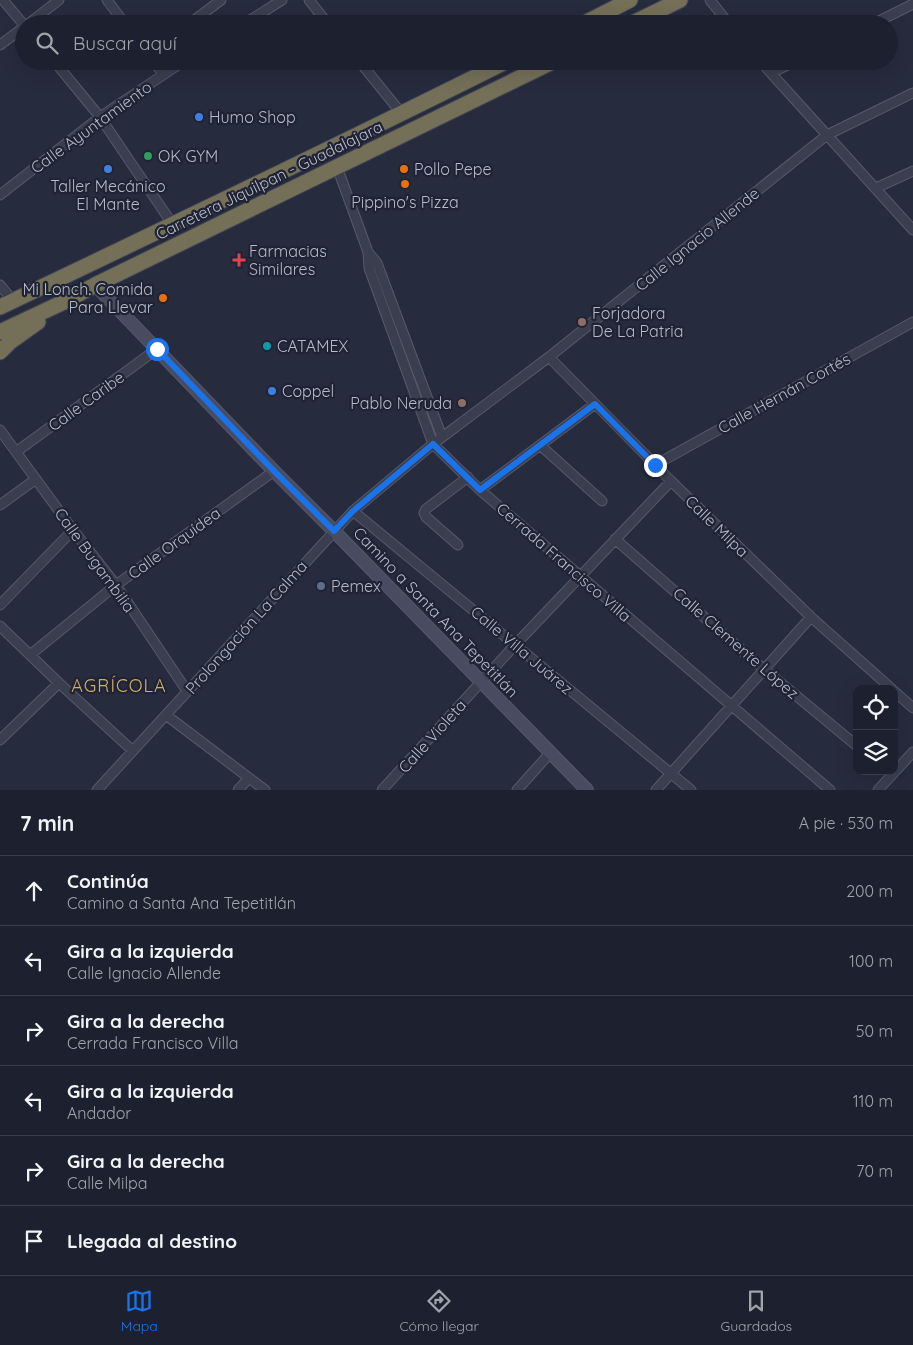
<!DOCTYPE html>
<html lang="es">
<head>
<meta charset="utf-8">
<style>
  :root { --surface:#1d202e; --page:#2a2d3a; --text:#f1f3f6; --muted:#a0a3aa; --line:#3b3e4a; --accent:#1a73e8 }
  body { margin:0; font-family:Quicksand,sans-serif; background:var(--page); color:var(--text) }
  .controls { position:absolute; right:15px; bottom:15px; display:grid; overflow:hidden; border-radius:10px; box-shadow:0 5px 20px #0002 }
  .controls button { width:45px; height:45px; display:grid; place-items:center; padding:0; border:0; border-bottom:1px solid var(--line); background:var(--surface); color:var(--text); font:25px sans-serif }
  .stop { position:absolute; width:15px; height:15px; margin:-11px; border:4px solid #1a73e8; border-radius:50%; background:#fff }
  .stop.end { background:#1a73e8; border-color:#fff; box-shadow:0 1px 5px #0008 }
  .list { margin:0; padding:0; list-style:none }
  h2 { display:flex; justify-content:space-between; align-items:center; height:65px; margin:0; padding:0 20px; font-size:21px }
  h2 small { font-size:16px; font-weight:400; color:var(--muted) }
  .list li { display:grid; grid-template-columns:32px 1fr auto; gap:15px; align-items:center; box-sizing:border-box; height:70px; padding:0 20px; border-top:1px solid var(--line) }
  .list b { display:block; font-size:19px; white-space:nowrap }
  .list p { margin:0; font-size:16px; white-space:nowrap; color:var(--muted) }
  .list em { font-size:16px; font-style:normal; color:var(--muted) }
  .icon { flex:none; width:28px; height:28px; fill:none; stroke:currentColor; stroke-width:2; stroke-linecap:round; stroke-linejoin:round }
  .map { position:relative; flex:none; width:913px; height:790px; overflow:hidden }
  .search { position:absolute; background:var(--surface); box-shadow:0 5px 20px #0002; left:15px; right:15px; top:15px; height:55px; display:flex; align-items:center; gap:12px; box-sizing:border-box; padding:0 18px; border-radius:28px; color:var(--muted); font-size:19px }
  .sheet { height:485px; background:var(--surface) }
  nav { display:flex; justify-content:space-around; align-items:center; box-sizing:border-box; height:70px; border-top:1px solid var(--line); background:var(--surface); font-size:14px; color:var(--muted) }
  nav a { display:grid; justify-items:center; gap:2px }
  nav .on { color:var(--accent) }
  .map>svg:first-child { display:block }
</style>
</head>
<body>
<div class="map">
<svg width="913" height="790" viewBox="0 0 913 790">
  <rect width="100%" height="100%" fill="#272b3e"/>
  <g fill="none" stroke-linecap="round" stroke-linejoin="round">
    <!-- street casing -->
    <g stroke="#565969" stroke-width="11">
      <path id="street" d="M3 0 24 25
        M107 0 125 24
        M309 0 328 24
        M710 0 729 24
        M192 22 221 0
        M28 24 59 0
        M244 24 282 0
        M873 24 913 4
        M0 45 24 27
        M54 61 100 117 173 225
        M153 61 163 74
        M359 61 402 114
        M760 61 913 230
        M771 73 796 61
        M337 167 368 252 377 263 442 437
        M876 188 913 171
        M0 195 100 117 184 61
        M368 252 369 268 433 444 480 490 830 790
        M0 285 13 301
        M549 357 671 481 811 617 892 689
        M0 430 73 530 116 585 187 691
        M540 445 602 501
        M16 452 157 349
        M655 465 913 322
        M480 490 595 404
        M0 505 36 479
        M353 511 691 790
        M615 539 753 660 857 746
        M458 545 426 517 424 513 426 509 468 477
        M0 605 73 530
        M0 626 59 683 133 751
        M30 655 116 585 274 471
        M894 691 913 708
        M166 715 265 790
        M0 740 59 683
        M97 790 353 511 433 444 549 357 827 135 913 93
        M238 790 249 778
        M382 790 515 645 671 481
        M517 790 551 752
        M656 790 811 617
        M878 790 913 752"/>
    </g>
    <!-- secondary casing -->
    <g stroke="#565969" stroke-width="14">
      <path id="secondary" d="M95 285 274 471 334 531 587 790"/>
    </g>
    <!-- highway casing -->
    <g stroke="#434656" stroke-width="17">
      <path id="highway" d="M583 24 630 0
        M631 24 680 0
        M0 307C170 226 339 145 507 61
        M0 332 68 300 95 285 554 61
        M0 352 10 342 38 322"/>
    </g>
    <!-- street -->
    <use href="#street" stroke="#3b3e4e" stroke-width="9"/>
    <!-- secondary -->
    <use href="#secondary" stroke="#494c61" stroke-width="12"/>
    <!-- highway -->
    <use href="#highway" stroke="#747058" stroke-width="15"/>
  </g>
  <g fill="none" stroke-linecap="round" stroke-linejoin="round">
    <!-- route -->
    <path stroke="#1a73e8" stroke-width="6" d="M157 349 274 471 334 531 353 511 433 444 480 490 595 404 655 465"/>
  </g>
  <!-- markers -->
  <g fill="#3f7fe0" stroke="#202334" stroke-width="2">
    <circle cx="199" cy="117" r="5"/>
    <circle cx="108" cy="169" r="5"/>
    <circle cx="272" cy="391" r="5"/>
  </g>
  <circle fill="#2e9e5b" stroke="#202334" stroke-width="2" cx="148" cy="156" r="5"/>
  <g fill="#e8710a" stroke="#202334" stroke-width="2">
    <circle cx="404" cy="169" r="5"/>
    <circle cx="405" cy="184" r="5"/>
    <circle cx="163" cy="298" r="5"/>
  </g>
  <path fill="#e0444e" stroke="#202334" stroke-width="2" d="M236.5 252.5h5v5h5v5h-5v5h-5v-5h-5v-5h5z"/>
  <g fill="#8d6e63" stroke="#202334" stroke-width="2">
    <circle cx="582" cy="322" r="5"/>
    <circle cx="462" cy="403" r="5"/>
  </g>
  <circle fill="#0f9aa8" stroke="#202334" stroke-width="2" cx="267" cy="346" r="5"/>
  <circle fill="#5c6f8a" stroke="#202334" stroke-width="2" cx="321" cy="586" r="5"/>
  <g text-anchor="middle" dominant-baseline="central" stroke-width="4.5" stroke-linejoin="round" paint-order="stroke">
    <!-- poi labels -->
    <g font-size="16" fill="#b7b9c9" stroke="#202334" text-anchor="start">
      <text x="209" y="117">Humo Shop</text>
      <text x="158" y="156">OK GYM</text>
      <text x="414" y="169">Pollo Pepe</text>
      <text x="108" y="186" text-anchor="middle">Taller Mecánico<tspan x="108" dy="18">El Mante</tspan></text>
      <text x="405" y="202" text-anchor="middle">Pippino's Pizza</text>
      <text x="249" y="251">Farmacias<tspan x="249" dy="18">Similares</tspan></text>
      <text x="153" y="289" text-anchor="end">Mi Lonch. Comida<tspan x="153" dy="18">Para Llevar</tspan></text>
      <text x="592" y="313">Forjadora<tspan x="592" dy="18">De La Patria</tspan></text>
      <text x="277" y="346">CATAMEX</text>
      <text x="282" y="391">Coppel</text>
      <text x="452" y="403" text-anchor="end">Pablo Neruda</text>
      <text x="331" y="586">Pemex</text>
    </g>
    <!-- street labels -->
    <g font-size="16" fill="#b7b9c9" stroke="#202334">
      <text transform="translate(91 127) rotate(-36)">Calle Ayuntamiento</text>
      <text transform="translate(269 180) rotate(-26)">Carretera Jiquilpan - Guadalajara</text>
      <text transform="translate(697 239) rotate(-39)">Calle Ignacio Allende</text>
      <text transform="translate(784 393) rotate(-29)">Calle Hernán Cortés</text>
      <text transform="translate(86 401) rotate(-36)">Calle Caribe</text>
      <text transform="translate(717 526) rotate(44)">Calle Milpa</text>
      <text transform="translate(174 543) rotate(-36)">Calle Orquídea</text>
      <text transform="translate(95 560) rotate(54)">Calle Bugambilia</text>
      <text transform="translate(564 562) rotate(41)">Cerrada Francisco Villa</text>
      <text transform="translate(436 612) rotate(46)">Camino a Santa Ana Tepetitlán</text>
      <text transform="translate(246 627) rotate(-48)">Prolongación La Calma</text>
      <text transform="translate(736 643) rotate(41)">Calle Clemente López</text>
      <text transform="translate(522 650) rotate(40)">Calle Villa Juárez</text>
      <text transform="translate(432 736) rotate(-48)">Calle Violeta</text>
    </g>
    <!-- neighbourhood labels -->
    <g font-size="18" letter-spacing="1" fill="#cfb16c" stroke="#202334">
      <text x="119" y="685">AGRÍCOLA</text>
    </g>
  </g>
</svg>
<div class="controls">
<button><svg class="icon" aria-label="locate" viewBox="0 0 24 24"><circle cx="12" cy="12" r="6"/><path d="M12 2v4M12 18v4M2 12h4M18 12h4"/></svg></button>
<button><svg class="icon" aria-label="layers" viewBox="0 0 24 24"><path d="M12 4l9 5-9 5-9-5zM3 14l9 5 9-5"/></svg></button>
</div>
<div class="stop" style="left:157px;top:349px"></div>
<div class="stop end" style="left:655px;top:465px"></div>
<div class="search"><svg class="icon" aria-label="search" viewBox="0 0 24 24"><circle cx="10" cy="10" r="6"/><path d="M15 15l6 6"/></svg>Buscar aquí</div>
</div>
<section class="sheet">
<h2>7 min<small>A pie · 530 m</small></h2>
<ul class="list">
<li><svg class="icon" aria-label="ahead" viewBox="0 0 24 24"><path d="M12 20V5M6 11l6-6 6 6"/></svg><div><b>Continúa</b><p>Camino a Santa Ana Tepetitlán</p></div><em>200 m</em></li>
<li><svg class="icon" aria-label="left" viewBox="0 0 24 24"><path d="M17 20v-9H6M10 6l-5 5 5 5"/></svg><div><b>Gira a la izquierda</b><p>Calle Ignacio Allende</p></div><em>100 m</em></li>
<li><svg class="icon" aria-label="right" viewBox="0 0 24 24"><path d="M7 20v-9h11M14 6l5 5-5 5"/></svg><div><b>Gira a la derecha</b><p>Cerrada Francisco Villa</p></div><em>50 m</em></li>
<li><svg class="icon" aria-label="left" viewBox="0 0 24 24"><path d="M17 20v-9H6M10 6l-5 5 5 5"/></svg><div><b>Gira a la izquierda</b><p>Andador</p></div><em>110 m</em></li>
<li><svg class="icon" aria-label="right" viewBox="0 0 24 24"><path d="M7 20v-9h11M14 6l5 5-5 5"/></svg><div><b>Gira a la derecha</b><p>Calle Milpa</p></div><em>70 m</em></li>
<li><svg class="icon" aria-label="arrive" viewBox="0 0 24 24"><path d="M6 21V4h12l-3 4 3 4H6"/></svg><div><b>Llegada al destino</b></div></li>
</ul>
</section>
<nav>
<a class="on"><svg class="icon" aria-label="map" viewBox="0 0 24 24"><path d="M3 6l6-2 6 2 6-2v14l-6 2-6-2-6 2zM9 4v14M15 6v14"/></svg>Mapa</a>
<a><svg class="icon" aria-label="directions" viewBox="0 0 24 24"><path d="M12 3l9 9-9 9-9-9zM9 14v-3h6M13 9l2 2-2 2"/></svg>Cómo llegar</a>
<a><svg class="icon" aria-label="saved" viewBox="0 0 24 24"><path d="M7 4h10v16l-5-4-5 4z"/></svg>Guardados</a>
</nav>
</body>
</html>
